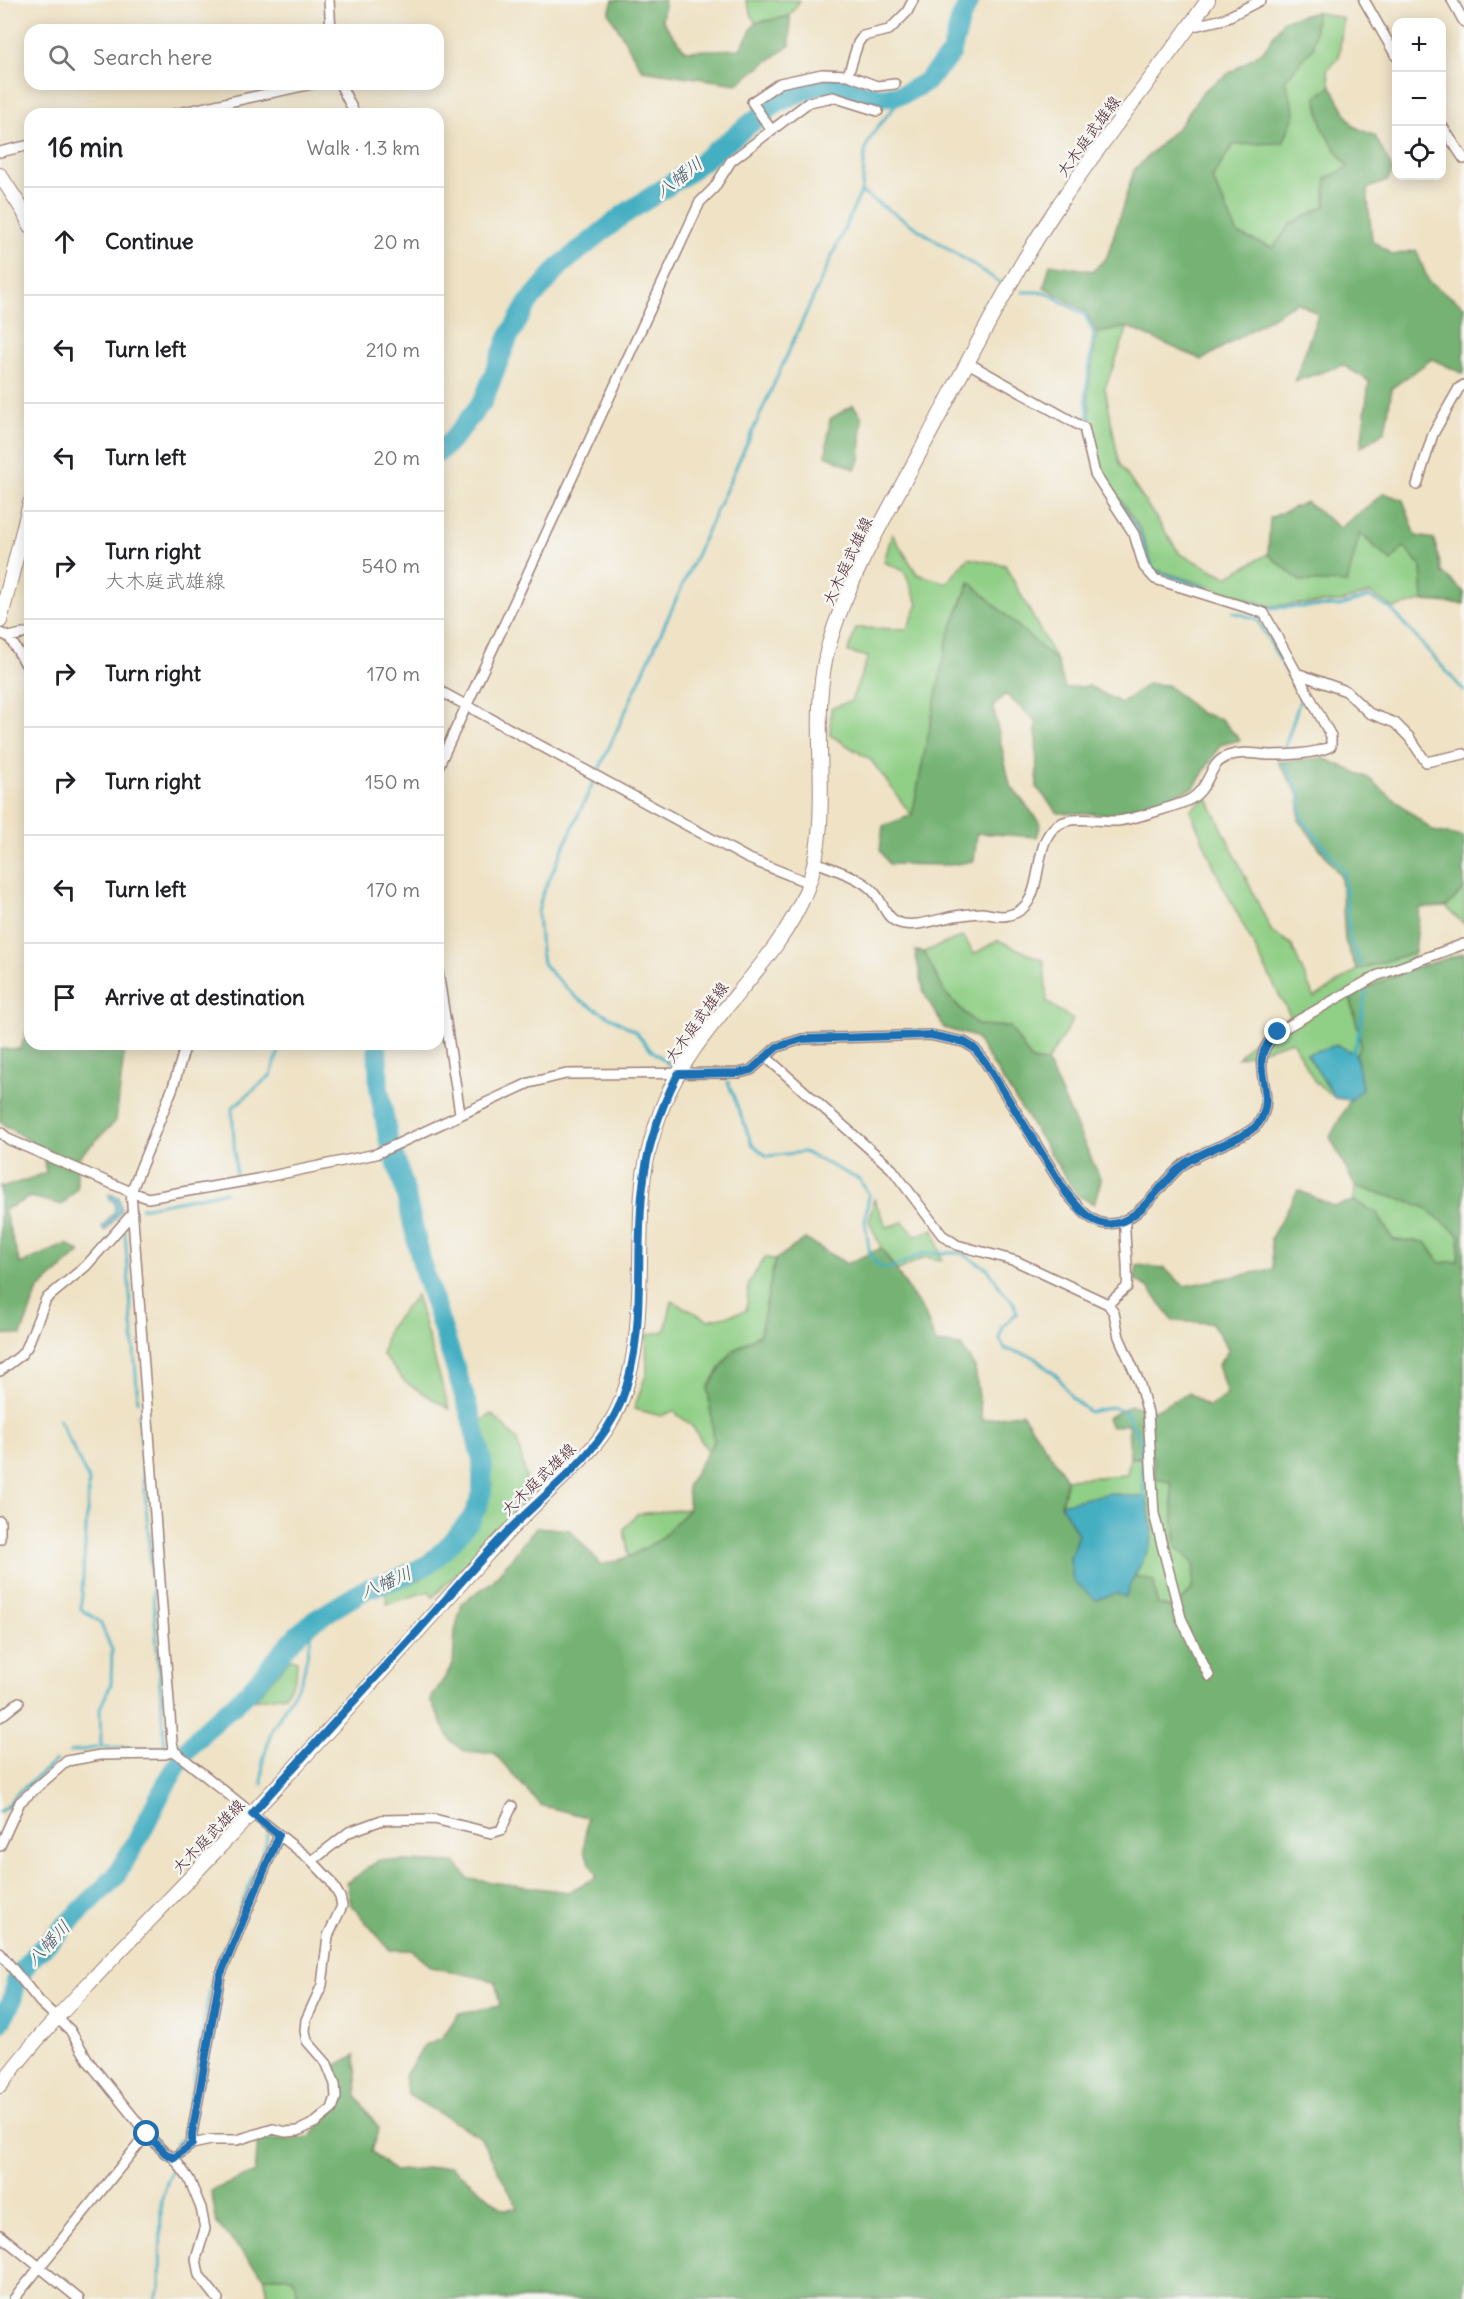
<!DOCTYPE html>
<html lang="en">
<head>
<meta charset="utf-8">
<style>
  :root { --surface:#fff; --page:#f6f6f6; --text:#202124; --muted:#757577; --line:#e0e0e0 }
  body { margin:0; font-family:Delius,"Klee One",sans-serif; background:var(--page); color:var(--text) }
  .controls { position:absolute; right:18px; top:18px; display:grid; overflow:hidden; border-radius:12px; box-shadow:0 3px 15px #0003 }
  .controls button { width:54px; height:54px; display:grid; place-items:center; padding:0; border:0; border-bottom:2px solid var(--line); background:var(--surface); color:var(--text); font:30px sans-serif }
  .stop { position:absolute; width:18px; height:18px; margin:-14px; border:4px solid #1f6fb2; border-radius:50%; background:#fff }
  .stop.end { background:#1f6fb2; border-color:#fff; box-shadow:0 2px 6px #0008 }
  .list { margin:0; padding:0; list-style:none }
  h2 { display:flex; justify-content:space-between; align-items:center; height:78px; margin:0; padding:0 24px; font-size:26px }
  h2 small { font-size:20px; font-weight:400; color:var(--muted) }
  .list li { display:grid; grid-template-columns:39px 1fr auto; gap:18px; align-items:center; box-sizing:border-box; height:108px; padding:0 24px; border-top:2px solid var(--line) }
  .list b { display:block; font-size:22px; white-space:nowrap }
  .list p { margin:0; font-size:20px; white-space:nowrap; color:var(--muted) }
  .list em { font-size:20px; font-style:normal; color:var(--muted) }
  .icon { flex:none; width:33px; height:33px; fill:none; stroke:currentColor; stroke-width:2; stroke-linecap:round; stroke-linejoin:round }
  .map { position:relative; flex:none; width:1464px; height:2299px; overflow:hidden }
  .search { position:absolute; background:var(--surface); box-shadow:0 3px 15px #0003; left:24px; top:24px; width:420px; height:66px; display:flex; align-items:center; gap:15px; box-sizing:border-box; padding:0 21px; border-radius:18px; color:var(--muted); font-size:22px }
  .panel { position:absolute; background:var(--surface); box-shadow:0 3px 15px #0003; left:24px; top:108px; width:420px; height:942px; border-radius:18px }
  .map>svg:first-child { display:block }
</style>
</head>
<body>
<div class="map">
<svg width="1464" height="2299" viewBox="0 0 1464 2299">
  <rect width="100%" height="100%" fill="#f6f6f2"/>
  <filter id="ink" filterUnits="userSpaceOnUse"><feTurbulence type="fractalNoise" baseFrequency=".0167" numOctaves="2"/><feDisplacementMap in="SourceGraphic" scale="12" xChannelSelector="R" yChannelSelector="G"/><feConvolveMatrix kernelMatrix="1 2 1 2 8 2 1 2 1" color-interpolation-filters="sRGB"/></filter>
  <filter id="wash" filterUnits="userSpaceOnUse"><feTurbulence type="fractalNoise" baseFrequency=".008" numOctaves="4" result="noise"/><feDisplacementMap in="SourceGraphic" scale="24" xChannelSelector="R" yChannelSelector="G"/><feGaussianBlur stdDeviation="1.35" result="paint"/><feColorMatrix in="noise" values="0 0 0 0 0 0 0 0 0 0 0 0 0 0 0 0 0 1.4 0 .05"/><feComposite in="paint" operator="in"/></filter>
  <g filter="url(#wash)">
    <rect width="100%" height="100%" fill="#efe2c5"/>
    <!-- green -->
    <path fill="#90cf86" stroke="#6d7758" stroke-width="1.5" d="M746 0H800L790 16 755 23Z
      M1316 12 1343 18 1339 57 1327 70 1331 86 1316 97 1323 130 1348 167 1326 179 1325 206 1291 224 1273 248 1238 234 1212 178 1233 145 1295 113 1285 80 1314 47Z
      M1128 327 1105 388 1119 463 1180 554 1227 577 1268 554 1300 581 1359 533 1391 561 1404 547 1421 566 1423 601 1394 608 1370 593 1341 602 1269 606 1154 569 1140 529 1103 474 1094 449 1088 393 1097 333Z
      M892 534 917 574 947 583 968 558 1005 565 1057 662 969 582 948 637 912 816 871 760 830 735 831 708 851 701 868 657 848 652 856 628 907 629 918 604 904 571 884 562Z
      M1207 797 1272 932 1291 944 1314 998 1357 970 1415 952 1408 970 1350 996 1361 1043 1356 1054 1337 1045 1307 1054 1335 1098 1315 1082 1292 1041 1238 1058 1255 1038 1290 1016 1219 878 1190 810Z
      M1464 889V924L1446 907Z
      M963 936 974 954 998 940 1044 961 1047 1002 1073 1020 1047 1062 1032 1061 1010 1027 977 1025 945 993 924 952Z
      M1355 1186 1422 1206 1460 1235 1458 1261 1440 1263 1426 1242 1393 1240 1377 1213 1354 1201Z
      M874 1199 887 1227 903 1222 916 1236 934 1229 942 1260 925 1257 897 1271 881 1248 869 1221Z
      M765 1257 775 1260 760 1334 731 1352 708 1388 714 1441 708 1451 692 1426 673 1411 661 1416 634 1409 647 1372 646 1335 665 1331 672 1301 709 1320 746 1311 749 1283Z
      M416 1295 449 1409 405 1382 382 1354 388 1329Z
      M492 1414 517 1440 526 1476 525 1504 433 1597 429 1591 387 1604 386 1592 419 1580 441 1566 485 1512 492 1485 489 1459 479 1422Z
      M1130 1458H1154L1171 1482 1176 1546 1195 1564 1192 1589 1176 1609 1157 1604 1154 1581 1135 1576 1152 1539 1061 1504 1067 1479 1127 1475Z
      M689 1509 658 1541 629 1557 624 1529 637 1514Z
      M290 1659 297 1660 296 1677 285 1695 254 1700Z
      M264 2277H293L299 2299H269Z"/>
    <!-- forest -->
    <path fill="#74b273" stroke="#5f684f" stroke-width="1.5" d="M613 0H665L662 20 685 51 740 49 755 23 790 16V45L737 84 642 70 609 13Z
      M1316 12 1314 47 1285 80 1295 113 1283 143 1233 145 1212 178 1238 234 1273 248 1291 224 1325 206 1326 179 1348 167 1323 130 1316 97 1331 86 1353 126 1375 136 1393 171 1387 181 1367 189 1372 240 1393 255 1416 250 1429 282 1464 306V374L1432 359 1392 388 1385 431 1361 447 1369 381 1343 365 1295 381 1318 314 1297 302 1202 360 1128 327 1097 333 1086 312 1044 287 1050 264 1093 271 1107 257 1134 170 1180 125 1204 90 1264 50 1284 20Z
      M853 405 862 417 860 460 855 469 826 455 830 419Z
      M1384 493 1403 500 1416 536 1434 539 1442 572 1464 592V604L1423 601 1421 566 1404 547 1391 561 1360 533 1347 583 1300 581 1268 554 1270 518 1306 502 1340 528Z
      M970 582 1057 662 1065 688 1089 686 1121 703 1148 684 1167 685 1200 713 1221 719 1240 740 1220 745 1194 788 1118 814 1058 813 1037 788 1036 721 1005 694 993 707 1010 785 1041 824 1037 837 977 833 974 861 950 865 889 864 880 850 883 826 912 815 948 637Z
      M1323 758 1368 778 1433 831 1464 837V889L1446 907 1420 908 1415 952 1357 970 1345 941 1341 877 1299 820V795L1278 762Z
      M915 951 924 952 945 993 977 1025 1010 1027 1032 1061 1047 1062 1101 1180 1094 1204 1077 1195 975 1037 944 1028 924 993Z
      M1464 953V2299H299L293 2277H264L217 2224 211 2191 255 2172 258 2141 310 2137 339 2105 335 2066 355 2055 357 2097 379 2128 371 2151 394 2171 451 2166 503 2209 518 2208 480 2137 408 2095 404 2077 424 2045 442 2038 459 2013 500 2006 495 1981 432 1967 411 1950H390L351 1905 347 1883 379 1860 456 1863 468 1879 568 1892 597 1877 584 1851 587 1817 540 1805 494 1753 466 1752 451 1741 430 1700 453 1665 455 1631 462 1603 493 1581 536 1527 570 1530 601 1565 629 1557 658 1541 689 1509 687 1486 714 1441 708 1388 731 1352 760 1334 775 1260 805 1239 847 1264 881 1248 925 1314 936 1343 961 1346 975 1368 982 1420 1022 1413 1067 1479 1061 1504 1078 1534 1070 1559 1096 1600C1112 1594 1124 1590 1135 1576L1154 1581 1157 1604 1176 1609 1192 1589 1194 1564 1176 1546 1171 1482 1156 1479 1154 1458 1130 1457 1128 1424 1111 1427 1107 1418 1130 1405 1155 1410 1189 1393 1208 1407 1227 1395 1218 1365 1229 1350 1212 1323 1173 1321 1148 1287 1135 1280 1137 1265 1164 1268 1184 1286 1273 1269 1271 1238 1298 1190 1333 1206 1354 1201 1377 1213 1393 1240 1426 1242 1440 1263 1458 1261 1460 1235 1422 1206 1355 1186 1330 1137 1350 1100 1362 1089 1356 1054 1361 1043 1350 996 1408 970Z
      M30 1024V1044H129L125 1046 116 1121 77 1159V1189L62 1205 31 1197 4 1210 20 1264 67 1244 80 1252 38 1290 21 1335 0 1334V1186L5 1187 46 1173 42 1149 0 1122V1049H20Z"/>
    <!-- water -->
    <path fill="#44afc2" stroke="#476776" stroke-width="1.5" d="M1337 1045 1356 1054 1362 1089 1350 1100 1335 1098 1307 1054Z
      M109 1194 119 1197 121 1211 105 1231 102 1227 115 1211 114 1202 110 1199Z
      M1110 1493 1147 1498C1148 1510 1154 1529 1151 1541 1146 1561 1130 1577 1126 1597L1115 1593 1096 1600 1073 1580 1070 1560 1078 1534 1061 1504Z"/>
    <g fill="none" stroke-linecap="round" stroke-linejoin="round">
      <!-- stream -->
      <path stroke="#44afc2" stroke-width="3" d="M861 192 1001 283
        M1023 292H1045L1085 315 1094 333 1086 393 1091 441
        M1110 489 1138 531 1154 571 1208 589
        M1220 593 1266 608 1340 606 1369 597 1391 609 1464 691
        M1233 612 1257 619 1301 697 1285 747
        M1284 763 1300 793 1302 819 1344 872 1350 941 1361 965
        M1351 1055 1357 1042 1366 991
        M669 1064 649 1048 635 1031 578 999 550 972 543 963 541 951 538 913 542 895 861 192C865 177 862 159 867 145 875 125 893 112 904 94
        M728 1082 752 1144 767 1156 804 1152 860 1180 869 1195 865 1221 870 1255 880 1267 891 1268 924 1253H961L988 1269 1003 1292 1014 1303 1017 1313 1002 1327 1000 1340 1005 1349 1032 1356 1058 1377 1072 1398 1089 1412 1113 1407 1126 1413 1141 1441 1144 1500
        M236 1175 232 1108 271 1075 281 1044
        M141 1208 225 1192
        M125 1232 138 1401
        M59 1419 89 1481 81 1609 100 1622 112 1650 111 1684 100 1708 101 1746
        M70 1752 101 1747 165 1748 139 1414
        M262 1784 263 1760 272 1729 302 1679 315 1620
        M0 1812 8 1806 14 1796 56 1761
        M175 2145 183 2138 213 1974 266 1844 267 1834
        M155 2299 160 2288 161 2201 171 2171"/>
      <!-- river -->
      <path stroke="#44afc2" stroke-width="20" d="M438 453 453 439 483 401 508 338 528 303 561 265 623 215 686 174 778 102 816 86H838L881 98 904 94 926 82 951 54 961 18 970 0
        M0 2023 12 2001 16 1981 29 1961 115 1877 138 1839 159 1797 184 1753 206 1729 249 1691 297 1635 315 1620 366 1589 400 1578 429 1564 451 1543 472 1518 482 1494V1461L471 1417 423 1268 403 1183 388 1138 379 1088 377 1044"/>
    </g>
  </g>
  <g filter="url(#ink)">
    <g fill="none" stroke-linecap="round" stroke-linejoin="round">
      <!-- street casing -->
      <g stroke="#9c8078" stroke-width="12">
        <path id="street" d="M329 0 331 30
          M1364 0 1396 56
          M1452 0 1464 22
          M1189 27 1224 19 1261 0
          M848 75 858 43 863 36 889 30 907 12 913 0
          M340 84 355 114
          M174 114 312 84
          M1442 126 1464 159
          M772 131 752 102 780 83 822 74 848 75 877 86 895 84
          M0 152 30 145
          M1417 485 1433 434 1459 388 1464 385
          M0 633 9 637 30 632
          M9 637 30 671
          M1299 674 1346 691 1369 713 1395 723 1409 737 1426 762 1464 754
          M438 690 747 858 809 883
          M438 767 700 202 714 188 731 161 809 102 833 97 878 111
          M816 862C834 870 858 876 872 890 882 899 884 916 897 922 913 929 938 919 955 916 964 915 973 913 982 913 991 914 1000 918 1009 915 1053 905 1024 832 1067 821 1083 817 1102 822 1117 821 1130 820 1175 806 1187 801 1212 789 1207 763 1228 756 1242 751 1255 754 1269 755 1285 755 1317 754 1331 746V736L1264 613 1155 579 1144 567 1134 534 1095 474 1084 428 968 363
          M438 972 460 1113
          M766 1057 892 1169 942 1235 957 1245 1016 1261 1108 1304 1114 1313 1119 1337 1139 1382 1148 1413 1154 1514 1181 1618 1209 1676
          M0 1132 10 1140 131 1192 148 1198 257 1179 376 1154 529 1083 566 1074 739 1073 751 1070 777 1047 802 1039 930 1035 964 1042 974 1048 984 1060 1067 1194C1078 1206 1089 1222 1106 1224 1139 1226 1161 1181 1184 1164 1200 1151 1252 1137 1260 1121 1279 1088 1242 1064 1278 1032L1376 976 1464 944
          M1108 1304 1127 1287C1129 1265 1124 1243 1125 1221
          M0 1371 20 1356 27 1347 46 1299 86 1266 132 1214
          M0 1521V1539
          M0 1717 19 1702
          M0 1846 20 1802 67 1761 100 1755 165 1754 174 1751
          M312 1861 349 1832 382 1820 434 1819 491 1833 501 1830 512 1806
          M0 1953 40 2002 70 2030 89 2062 147 2134 165 2153 174 2158 189 2179 201 2208 205 2229 196 2259 199 2275 218 2299
          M192 2144V2134L220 1976 279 1835
          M174 2158 192 2144 211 2140H237L273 2129 286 2132 298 2131 316 2122 332 2109 336 2097 335 2084 327 2064 307 2041 305 2031 306 2020 322 1985 328 1936 342 1906 340 1897 330 1880 312 1861 174 1751 172 1742 131 1192 173 1087 186 1044
          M0 2235 79 2299
          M14 2299 147 2134"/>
      </g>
      <!-- secondary casing -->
      <g stroke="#9c8078" stroke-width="16">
        <path id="secondary" d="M0 175 24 212 30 226
          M0 621 30 503
          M0 2086C32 2042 70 2004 107 1964 148 1922 188 1880 228 1838 315 1748 397 1654 481 1561 503 1536 526 1513 550 1490 571 1469 594 1450 609 1425 648 1364 637 1263 642 1193 644 1163 652 1135 662 1108 693 1025 775 970 806 891 837 813 806 724 829 644 849 576 887 514 920 452 963 372 1004 288 1054 212 1102 139 1158 72 1208 0"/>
      </g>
      <!-- street -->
      <use href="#street" stroke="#fff" stroke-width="9"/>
      <!-- secondary -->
      <use href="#secondary" stroke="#fff" stroke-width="14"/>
    </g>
  </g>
  <g fill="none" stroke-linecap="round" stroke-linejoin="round" filter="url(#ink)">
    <!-- route -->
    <path stroke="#1f6fb2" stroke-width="8" d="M147 2134 165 2153 174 2158 192 2144V2134L220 1976 279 1835 252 1814C306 1753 362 1692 417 1632 447 1598 477 1563 508 1531 547 1491 599 1455 621 1402 648 1334 634 1256 643 1186 647 1146 660 1109 678 1074L739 1073 751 1070 777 1047 802 1039 930 1035 964 1042 974 1048 984 1060 1067 1194C1078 1206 1088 1222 1106 1224 1138 1227 1161 1181 1184 1164 1200 1151 1252 1137 1260 1121 1279 1088 1242 1063 1278 1032"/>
  </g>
  <g text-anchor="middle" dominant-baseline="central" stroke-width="5" stroke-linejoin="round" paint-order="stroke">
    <!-- street labels -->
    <g font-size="16" fill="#4a1f2b" stroke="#f6f6f2">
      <text transform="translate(1088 136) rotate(-54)">大木庭武雄線</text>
      <text transform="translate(847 561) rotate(-65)">大木庭武雄線</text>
      <text transform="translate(696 1022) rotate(-54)">大木庭武雄線</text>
      <text transform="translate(538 1479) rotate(-44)">大木庭武雄線</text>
      <text transform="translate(208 1836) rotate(-46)">大木庭武雄線</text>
    </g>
    <!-- water labels -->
    <g font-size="18" font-style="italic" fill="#485967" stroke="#f6f6f2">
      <text transform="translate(679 177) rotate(-37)">八幡川</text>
      <text transform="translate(386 1582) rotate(-23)">八幡川</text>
      <text transform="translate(48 1943) rotate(-46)">八幡川</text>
    </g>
  </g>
</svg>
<div class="controls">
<button>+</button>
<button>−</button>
<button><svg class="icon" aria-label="locate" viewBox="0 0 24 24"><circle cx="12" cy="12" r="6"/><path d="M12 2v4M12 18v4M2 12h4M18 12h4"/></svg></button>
</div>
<div class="stop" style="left:147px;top:2134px"></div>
<div class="stop end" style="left:1278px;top:1032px"></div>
<div class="search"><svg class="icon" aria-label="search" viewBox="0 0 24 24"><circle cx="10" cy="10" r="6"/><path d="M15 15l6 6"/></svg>Search here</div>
<section class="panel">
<h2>16 min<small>Walk · 1.3 km</small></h2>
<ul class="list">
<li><svg class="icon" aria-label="ahead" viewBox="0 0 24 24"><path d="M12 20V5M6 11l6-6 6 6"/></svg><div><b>Continue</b></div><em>20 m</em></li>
<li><svg class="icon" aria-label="left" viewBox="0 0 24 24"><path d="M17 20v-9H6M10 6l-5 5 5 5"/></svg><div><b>Turn left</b></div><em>210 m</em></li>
<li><svg class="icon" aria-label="left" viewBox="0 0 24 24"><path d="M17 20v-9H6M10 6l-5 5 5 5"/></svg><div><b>Turn left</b></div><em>20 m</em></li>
<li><svg class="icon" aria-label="right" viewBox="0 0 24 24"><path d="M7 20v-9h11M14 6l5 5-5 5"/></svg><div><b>Turn right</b><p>大木庭武雄線</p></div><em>540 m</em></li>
<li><svg class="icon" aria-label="right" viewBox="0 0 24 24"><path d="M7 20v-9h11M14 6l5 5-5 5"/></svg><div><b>Turn right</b></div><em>170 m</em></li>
<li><svg class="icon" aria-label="right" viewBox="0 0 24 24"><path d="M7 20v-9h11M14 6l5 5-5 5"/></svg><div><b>Turn right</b></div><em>150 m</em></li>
<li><svg class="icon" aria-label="left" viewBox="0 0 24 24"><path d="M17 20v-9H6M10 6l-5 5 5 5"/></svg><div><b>Turn left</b></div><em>170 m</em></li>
<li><svg class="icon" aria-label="arrive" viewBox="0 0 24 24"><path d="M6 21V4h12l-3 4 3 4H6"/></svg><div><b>Arrive at destination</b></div></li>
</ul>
</section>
</div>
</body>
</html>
